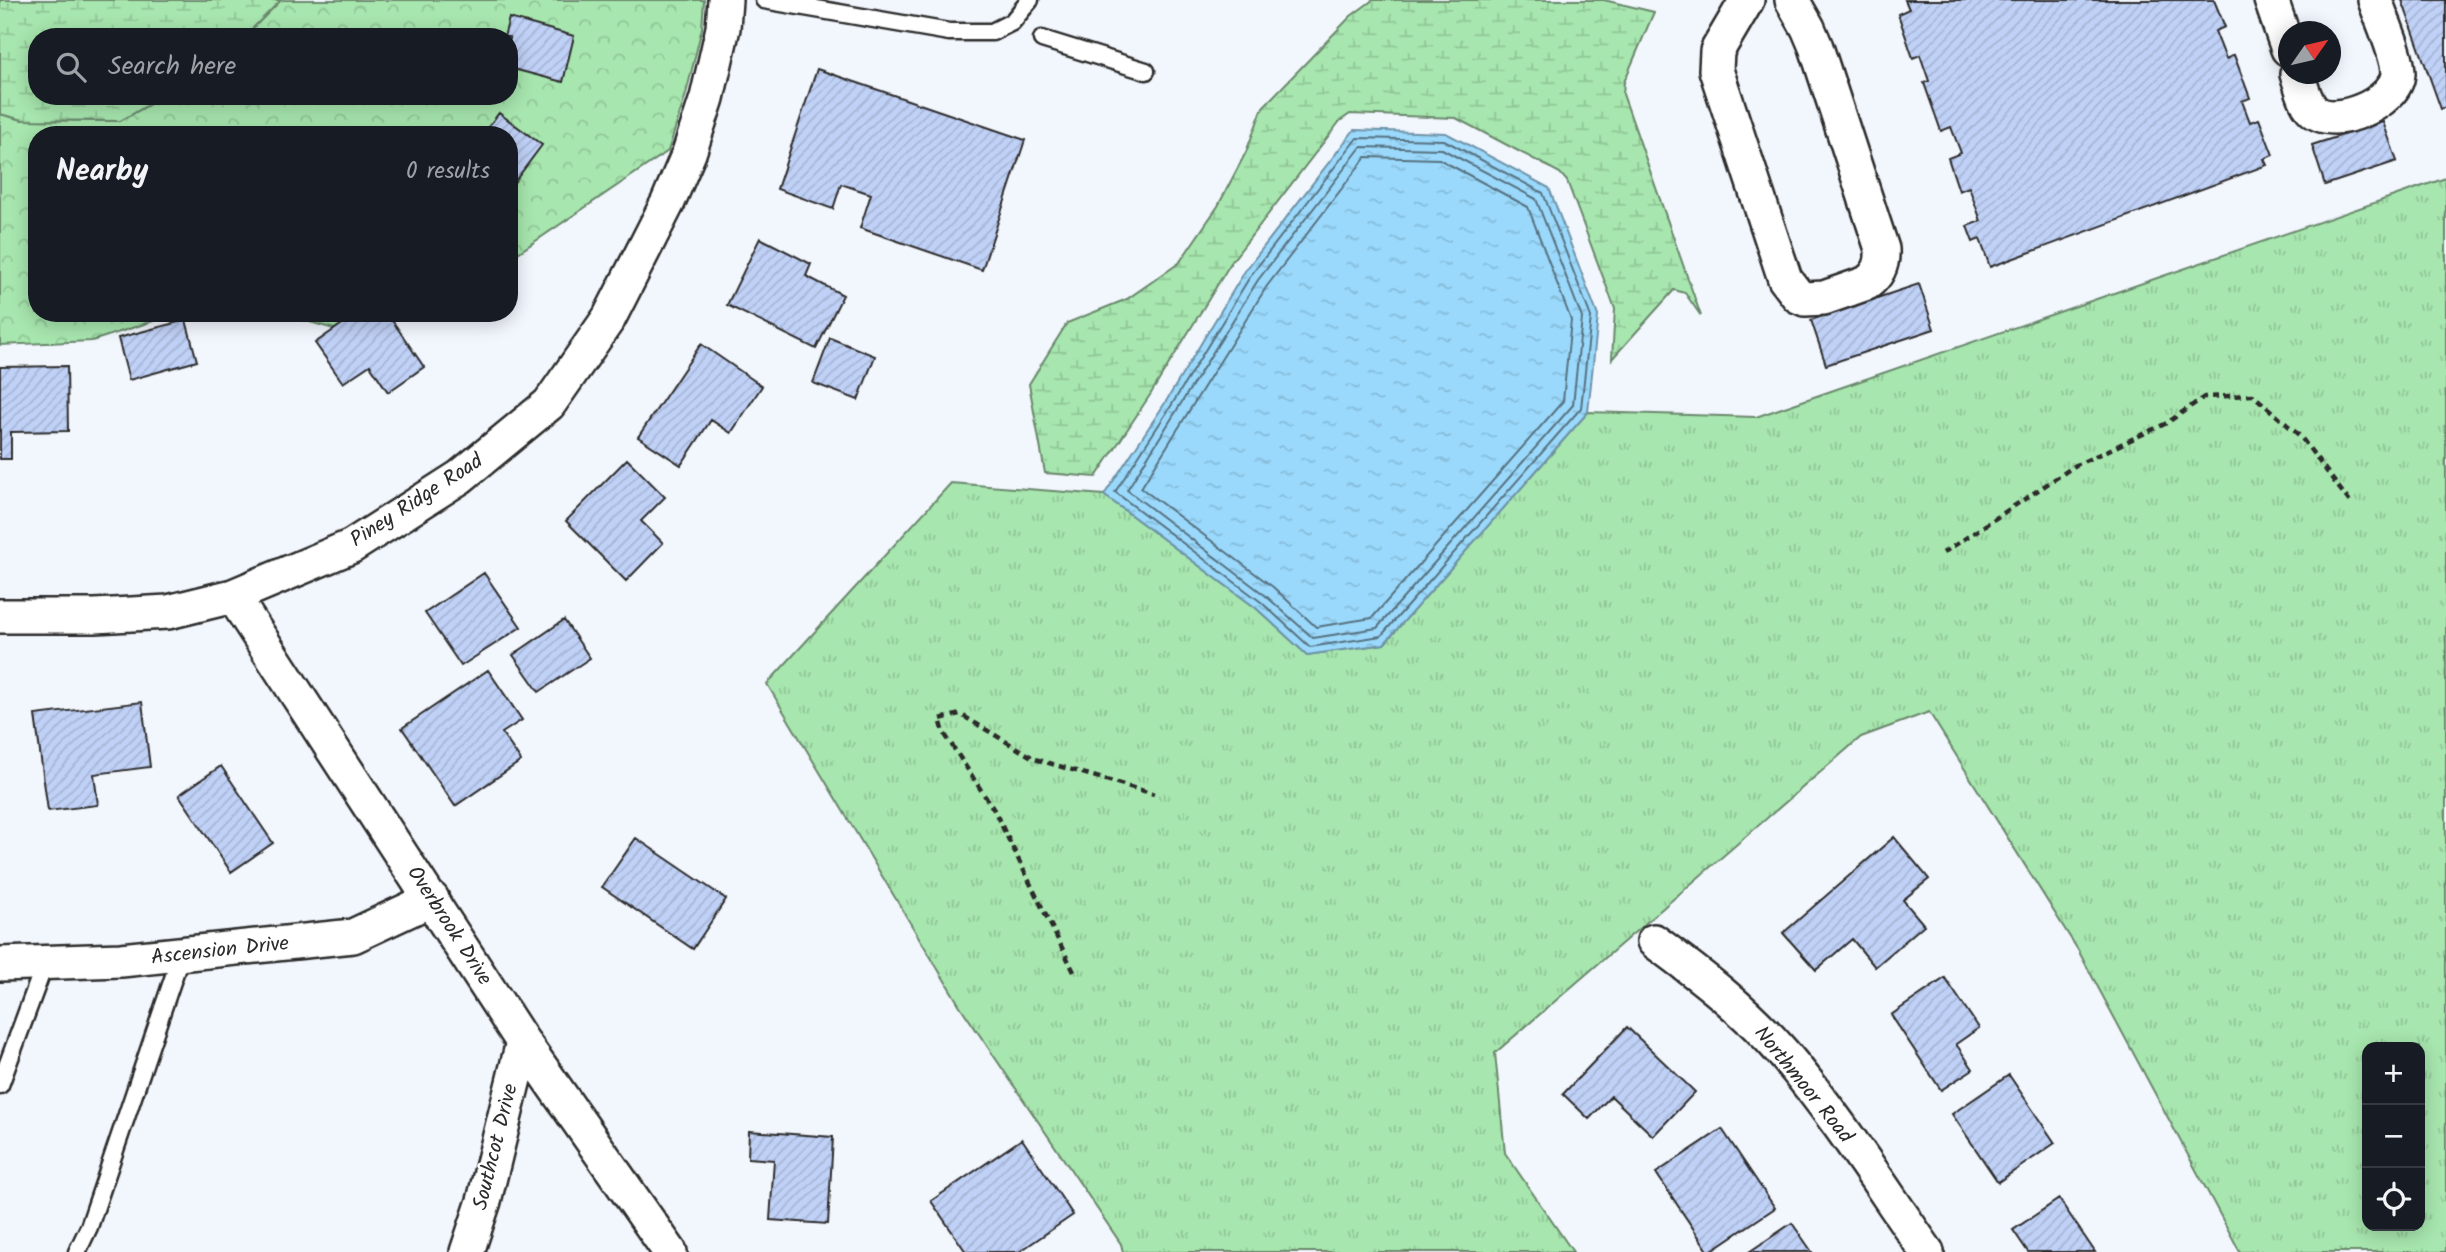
<!DOCTYPE html>
<html lang="en">
<head>
<meta charset="utf-8">
<style>
  :root { --surface:#171b24; --page:#20242c; --text:#f1f3f6; --muted:#9ea1a6; --line:#363941 }
  body { margin:0; font-family:Kalam,sans-serif; background:var(--page); color:var(--text) }
  .controls { position:absolute; right:21px; bottom:21px; display:grid; overflow:hidden; border-radius:14px; box-shadow:0 4px 18px #0003 }
  .controls button { width:63px; height:63px; display:grid; place-items:center; padding:0; border:0; border-bottom:2px solid var(--line); background:var(--surface); color:var(--text); font:35px sans-serif }
  .compass { position:absolute; left:2278px; top:21px; width:63px; height:63px; border-radius:50%; background:var(--surface); box-shadow:0 4px 18px #0003; rotate:56deg }
  .list { margin:0; padding:0; list-style:none }
  h2 { display:flex; justify-content:space-between; align-items:center; height:91px; margin:0; padding:0 28px; font-size:30px }
  h2 small { font-size:23px; font-weight:400; color:var(--muted) }
  .icon { flex:none; width:38px; height:38px; fill:none; stroke:currentColor; stroke-width:2; stroke-linecap:round; stroke-linejoin:round }
  .map { position:relative; flex:none; width:2446px; height:1252px; overflow:hidden }
  .search { position:absolute; background:var(--surface); box-shadow:0 4px 18px #0003; left:28px; top:28px; width:490px; height:77px; display:flex; align-items:center; gap:18px; box-sizing:border-box; padding:0 24px; border-radius:28px; color:var(--muted); font-size:26px }
  .panel { position:absolute; background:var(--surface); box-shadow:0 4px 18px #0003; left:28px; top:126px; width:490px; height:196px; border-radius:28px }
  .map>svg:first-child { display:block }
</style>
</head>
<body>
<div class="map">
<svg width="2446" height="1252" viewBox="0 0 2446 1252">
  <defs>
    <pattern id="grass-tufts" width="24" height="20" patternUnits="userSpaceOnUse" patternTransform="scale(1.75)"><rect width="24" height="20" fill="#a7e6ae"/><path d="M3 7l-1-3M5 7V3M7 7l1-3M15 17l-1-3M17 17v-4M19 17l1-3" fill="none" stroke="#90c596"/></pattern>
    <pattern id="forest-crowns" width="20" height="18" patternUnits="userSpaceOnUse" patternTransform="scale(1.75)"><rect width="20" height="18" fill="#a7e6ae"/><path d="M2 6a3 3 0 1 1 6 0M12 15a3 3 0 1 1 6 0" fill="none" stroke="#90c596"/></pattern>
    <pattern id="wetland-marsh" width="20" height="14" patternUnits="userSpaceOnUse" patternTransform="scale(1.75)"><rect width="20" height="14" fill="#a7e6ae"/><path d="M1 5h8M5 5V1M11 12h8M15 12V8" fill="none" stroke="#90c596"/></pattern>
    <pattern id="water-ripples" width="26" height="14" patternUnits="userSpaceOnUse" patternTransform="scale(1.75)"><rect width="26" height="14" fill="#9ad9fc"/><path d="M2 4q2-2 4 0t4 0M15 11q2-2 4 0t4 0" fill="none" stroke="#85bad8"/></pattern>
    <pattern id="building-hatch" width="6" height="6" patternUnits="userSpaceOnUse" patternTransform="scale(1.75)"><rect width="6" height="6" fill="#c0d1f7"/><path d="M-1 1l2-2M0 6l6-6M5 7l2-2" fill="none" stroke="#a5b4d4"/></pattern>
  </defs>
  <rect width="100%" height="100%" fill="#f2f6fd"/>
  <filter id="ink" filterUnits="userSpaceOnUse"><feTurbulence type="fractalNoise" baseFrequency=".0143" numOctaves="2"/><feDisplacementMap in="SourceGraphic" scale="14" xChannelSelector="R" yChannelSelector="G"/><feConvolveMatrix kernelMatrix="1 2 1 2 8 2 1 2 1" color-interpolation-filters="sRGB"/></filter>
  <g filter="url(#ink)">
    <!-- grass -->
    <path fill="url(#grass-tufts)" stroke="#69886c" stroke-width="2" fill-rule="evenodd" d="M2446 178V1252H2240L2078 950 1929 712 1861 737 1495 1053 1505 1153 1573 1252H1123L1121 1244 960 1006 767 684 951 483 1104 495 1256 608 1307 655 1384 644 1588 412 1756 417ZM2367 1047H2420V1226H2367Z"/>
    <!-- forest -->
    <path fill="url(#forest-crowns)" stroke="#69886c" stroke-width="2" d="M281 0H704L702 28 686 94 668 151 509 259V135H37V313H178L92 341 0 345V114L23 120 120 121 164 96H509V37H244Z
      M279 313H387L344 332Z"/>
    <!-- wetland -->
    <path fill="url(#wetland-marsh)" stroke="#69886c" stroke-width="2" d="M0 0H281L244 37H37V96H164L120 121 23 120 0 114Z
      M1373 0H1604L1654 12 1624 82 1623 94 1701 316 1685 293 1674 290 1612 359 1615 309 1567 181 1560 173 1456 118 1350 114 1340 121 1232 261 1150 395 1096 477 1045 473 1029 384 1067 323 1127 299 1179 263 1218 206 1246 152 1263 107 1351 16Z"/>
    <!-- water -->
    <path fill="url(#water-ripples)" stroke="#6e93a8" stroke-width="2" d="M1354 130 1446 133 1549 188 1598 316 1588 412 1384 644 1307 655 1256 608 1104 495 1165 403 1245 271Z"/>
    <g fill="none" stroke-linecap="round" stroke-linejoin="round">
      <!-- shore -->
      <path stroke="#57717f" stroke-width="2" d="M1357 138 1444 140 1543 193 1591 317 1581 408 1381 636 1310 647 1261 602 1115 492 1171 406 1251 275Z
        M1361 147 1442 149 1536 199 1582 318 1573 405 1377 628 1313 638 1266 596 1127 490 1258 280Z
        M1366 157 1439 159 1528 207 1571 320 1563 401 1372 618 1316 627 1273 587 1141 488 1267 286Z"/>
    </g>
    <!-- building -->
    <path fill="url(#building-hatch)" stroke="#2b2b2b" stroke-width="2" d="M1905 0H2214L2225 27 2215 31 2226 59 2234 55 2250 98 2242 101 2250 122 2259 119 2273 155 2264 159 2267 165 1990 267 1980 239 1973 242 1967 226 1981 221 1969 187 1959 191 1948 158 1961 153 1951 127 1941 131 1924 83 1929 81 1920 55 1913 58 1898 14 1909 9Z
      M2402 0H2446V107L2441 109Z
      M509 18 574 36 563 82 509 68V37H504Z
      M817 69 1025 140 982 270 860 228 871 194 841 184 833 209 777 189Z
      M499 113 542 145 509 189V135H482Z
      M2383 122 2397 161 2325 185 2312 145Z
      M760 238 811 264 806 276 843 295 816 349 727 305Z
      M1919 284 1934 329 1826 365 1811 320Z
      M358 313H387L424 367 388 392 370 365 343 383 315 343Z
      M186 320 197 361 129 380 118 338Z
      M830 338 875 356 858 400 813 383Z
      M701 344 762 386 731 433 711 420 681 465 638 437Z
      M67 366 68 431 11 432V459H0V367Z
      M627 459 665 497 641 521 663 543 626 581 566 521Z
      M484 573 521 627 461 666 425 613Z
      M564 620 590 658 539 692 513 655Z
      M488 670 522 720 502 733 521 761 455 806 402 728Z
      M142 702 150 767 94 774 98 805 48 811 35 715Z
      M221 766 273 843 231 872 179 795Z
      M1894 837 1929 879 1903 900 1924 925 1875 967 1852 939 1816 970 1783 933Z
      M636 838 726 899 693 949 602 887Z
      M1945 978 1979 1028 1956 1044 1973 1069 1941 1090 1891 1015Z
      M1627 1027 1695 1092 1653 1136 1611 1096 1589 1119 1563 1094Z
      M2009 1075 2055 1143 1998 1182 1952 1114Z
      M1722 1129 1775 1208 1709 1252 1656 1173Z
      M749 1131 833 1137 828 1224 770 1220 774 1160 748 1158Z
      M1022 1139 1073 1215 1019 1252H966L931 1201Z
      M2059 1199 2095 1252H2028L2013 1230Z
      M1792 1223 1812 1252H1749Z"/>
    <g fill="none" stroke-linecap="round" stroke-linejoin="round">
      <!-- service casing -->
      <g stroke="#2b2b2b" stroke-width="21">
        <path id="service" d="M764 0 949 32H992L1012 22 1030 0
          M1042 39 1146 71
          M0 1085 45 963
          M77 1252 89 1227 181 955"/>
      </g>
      <!-- minor casing -->
      <g stroke="#2b2b2b" stroke-width="38">
        <path id="minor" d="M1747 0 1717 51 1716 70 1785 279 1798 296 1805 299 1824 298 1867 283C1879 274 1883 264 1882 249L1816 47 1808 28 1792 0
          M2271 0 2288 49
          M2297 74C2301 84 2304 100 2312 109 2332 131 2397 103 2398 73 2398 55 2381 18 2375 0
          M233 596 523 1042 670 1252
          M0 616H95L168 612 233 596 352 546 460 477 549 404 609 318 668 202 689 153 707 98 723 28 725 0
          M1654 941C1700 975 1746 1010 1783 1053 1836 1115 1880 1185 1927 1252
          M0 964 121 960 353 936 432 899
          M467 1252 484 1201 523 1042"/>
      </g>
      <!-- path -->
      <path stroke="#2b2b2b" stroke-width="4.5" stroke-dasharray="7 5" stroke-linecap="butt" d="M1943 553 2076 465 2167 423 2204 397 2253 395 2300 436 2352 505
        M1074 972 994 810 944 733 940 719 960 714 1035 759 1154 794"/>
      <!-- service -->
      <use href="#service" stroke="#fff" stroke-width="16"/>
      <!-- minor -->
      <use href="#minor" stroke="#fff" stroke-width="33"/>
    </g>
  </g>
  <g text-anchor="middle" dominant-baseline="central" stroke-width="5" stroke-linejoin="round" paint-order="stroke">
    <!-- street labels -->
    <g font-size="21" fill="#2b2b2b" stroke="#fff">
      <text transform="translate(417 501) rotate(-33)">Piney Ridge Road</text>
      <text transform="translate(449 926) rotate(57)">Overbrook Drive</text>
      <text transform="translate(220 951) rotate(-6)">Ascension Drive</text>
      <text transform="translate(1803 1085) rotate(51)">Northmoor Road</text>
      <text transform="translate(496 1147) rotate(-76)">Southcot Drive</text>
    </g>
  </g>
</svg>
<div class="controls">
<button>+</button>
<button>−</button>
<button><svg class="icon" aria-label="locate" viewBox="0 0 24 24"><circle cx="12" cy="12" r="6"/><path d="M12 2v4M12 18v4M2 12h4M18 12h4"/></svg></button>
</div>
<svg class="compass" viewBox="-18 -18 36 36"><path d="M0-13l5 13h-10z" fill="#e53935"/><path d="M0 13l5-13h-10z" fill="#9ea1a6"/></svg>
<div class="search"><svg class="icon" aria-label="search" viewBox="0 0 24 24"><circle cx="10" cy="10" r="6"/><path d="M15 15l6 6"/></svg>Search here</div>
<section class="panel">
<h2>Nearby<small>0 results</small></h2>
<ul class="list">
</ul>
</section>
</div>
</body>
</html>
